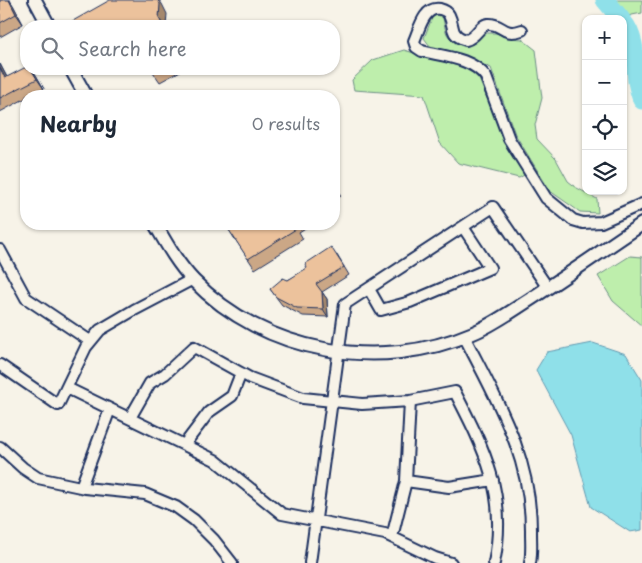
<!DOCTYPE html>
<html lang="en">
<head>
<meta charset="utf-8">
<style>
  :root { --surface:#fff; --page:#f6f6f7; --text:#1f2937; --muted:#747a83; --line:#e0e1e3 }
  body { margin:0; font-family:"Playpen Sans",sans-serif; background:var(--page); color:var(--text) }
  .controls { position:absolute; right:15px; top:15px; display:grid; overflow:hidden; border-radius:10px; box-shadow:0 1px 4px #0004 }
  .controls button { width:45px; height:45px; display:grid; place-items:center; padding:0; border:0; border-bottom:1px solid var(--line); background:var(--surface); color:var(--text); font:25px sans-serif }
  .list { margin:0; padding:0; list-style:none }
  h2 { display:flex; justify-content:space-between; align-items:center; height:65px; margin:0; padding:0 20px; font-size:21px }
  h2 small { font-size:16px; font-weight:400; color:var(--muted) }
  .icon { flex:none; width:28px; height:28px; fill:none; stroke:currentColor; stroke-width:2; stroke-linecap:round; stroke-linejoin:round }
  .map { position:relative; flex:none; width:642px; height:563px; overflow:hidden }
  .search { position:absolute; background:var(--surface); box-shadow:0 1px 4px #0004; left:20px; top:20px; width:320px; height:55px; display:flex; align-items:center; gap:12px; box-sizing:border-box; padding:0 18px; border-radius:20px; color:var(--muted); font-size:19px }
  .panel { position:absolute; background:var(--surface); box-shadow:0 1px 4px #0004; left:20px; top:90px; width:320px; height:140px; border-radius:20px }
  .map>svg:first-child { display:block }
</style>
</head>
<body>
<div class="map">
<svg width="642" height="563" viewBox="0 0 642 563">
  <rect width="100%" height="100%" fill="#f7f3e8"/>
  <filter id="ink" filterUnits="userSpaceOnUse"><feTurbulence type="fractalNoise" baseFrequency=".02" numOctaves="2"/><feDisplacementMap in="SourceGraphic" scale="10" xChannelSelector="R" yChannelSelector="G"/><feConvolveMatrix kernelMatrix="1 2 1 2 8 2 1 2 1" color-interpolation-filters="sRGB"/></filter>
  <g filter="url(#ink)">
    <!-- green -->
    <path fill="#beeeac" stroke="#6c8e85" d="M614 0H642V13L627 16Z
      M438 14 443 18C444 23 445 30 447 34 458 51 474 48 484 33H496L509 38 522 39 536 50 542 98 535 125 537 139 556 159 568 181 577 188 597 199 598 213 580 212 550 191 515 134 491 68 461 55 430 46 424 38 432 18Z
      M404 50 468 69 479 79 506 144 526 174 519 178 458 163 440 143 424 95 354 90 352 80 373 60Z
      M630 256 642 257V326L613 301 598 276Z"/>
    <!-- water -->
    <path fill="#8fe0e9" stroke="#6199b1" d="M593 343 626 354 642 380V530L630 532 591 507 571 435 536 370 547 352Z"/>
    <g fill="none" stroke-linecap="round" stroke-linejoin="round">
      <!-- river -->
      <path stroke="#8fe0e9" stroke-width="19" d="M605 0 621 19
        M623 22C636 37 635 62 637 81 638 87 640 94 642 100"/>
      <!-- minor casing -->
      <g stroke="#1b2f5e" stroke-width="14">
        <path id="minor" d="M522 30C502 37 503 23 488 24 479 25 477 37 466 40 449 35 455 27 449 15 447 11 444 10 440 9 424 6 419 30 414 41L416 47 422 51C442 56 473 58 486 77L509 139 546 198 573 220 583 223 601 222 642 204
          M0 250 26 298 90 341
          M369 289 381 310 410 302 490 268 463 227
          M464 336C497 401 532 457 531 533 531 542 532 553 530 563
          M0 365 58 405 86 347 100 330 134 310 193 279
          M67 388 215 460 282 514 385 534 435 558 451 563
          M130 418 150 383 165 374 194 347 250 378 303 398 362 404 410 401 455 392C485 450 508 496 494 563
          M184 445 209 412 232 396 241 373
          M0 447 23 468 38 478 85 488 145 494 176 507 194 520 214 540 232 563
          M406 481 449 487 493 480
          M81 487 110 409
          M392 537 406 481 410 401
          M310 563 345 304 493 207 548 288"/>
      </g>
      <!-- tertiary casing -->
      <g stroke="#1b2f5e" stroke-width="16">
        <path id="tertiary" d="M35 0 49 26
          M71 69 86 96
          M155 224C166 243 177 263 193 280 265 354 380 373 473 333 492 325 509 313 526 302 565 277 603 250 642 224"/>
      </g>
      <!-- minor -->
      <use href="#minor" stroke="#f7f3e8" stroke-width="10"/>
      <!-- tertiary -->
      <use href="#tertiary" stroke="#f7f3e8" stroke-width="12"/>
    </g>
    <!-- wall -->
    <path fill="#cba786" stroke="#1b2f5e" d="M0 0H10L13 5 23 24 0 37Z
      M0 64 7 77 26 69H32L36 75 44 89 30 96H26V98L0 112Z
      M151 69H184L160 82Z
      M334 184 341 196 334 201Z
      M225 224H312L299 232 303 239 255 269Z
      M337 255 349 275 322 292 327 299 328 317 303 316 282 305 270 289Z"/>
    <!-- shaded-wall -->
    <path fill="#a5886d" stroke="#1b2f5e" d="M9 0 13 5 23 24 16 14Z
      M158 0H159L162 4 167 14 166 26H163L159 18Z
      M0 64 12 88 5 78 0 68Z
      M31 69 36 75 44 89 37 79Z
      M322 292 327 299 328 317 323 309Z"/>
    <!-- building -->
    <path fill="#ecc29c" stroke="#1b2f5e" d="M0 0H9L16 14 0 23Z
      M110 0H158L160 4 159 18 163 26H73L71 22Z
      M26 67V69H31L37 79 0 98V68L5 78Z
      M151 69H159L153 72Z
      M334 185 338 191 334 194Z
      M225 224H293L296 229 248 259Z
      M331 247 344 267 316 284 322 292 323 309 297 308 276 297 270 289 283 278 288 280 307 268 305 264Z"/>
  </g>
</svg>
<div class="controls">
<button>+</button>
<button>−</button>
<button><svg class="icon" aria-label="locate" viewBox="0 0 24 24"><circle cx="12" cy="12" r="6"/><path d="M12 2v4M12 18v4M2 12h4M18 12h4"/></svg></button>
<button><svg class="icon" aria-label="layers" viewBox="0 0 24 24"><path d="M12 4l9 5-9 5-9-5zM3 14l9 5 9-5"/></svg></button>
</div>
<div class="search"><svg class="icon" aria-label="search" viewBox="0 0 24 24"><circle cx="10" cy="10" r="6"/><path d="M15 15l6 6"/></svg>Search here</div>
<section class="panel">
<h2>Nearby<small>0 results</small></h2>
<ul class="list">
</ul>
</section>
</div>
</body>
</html>
